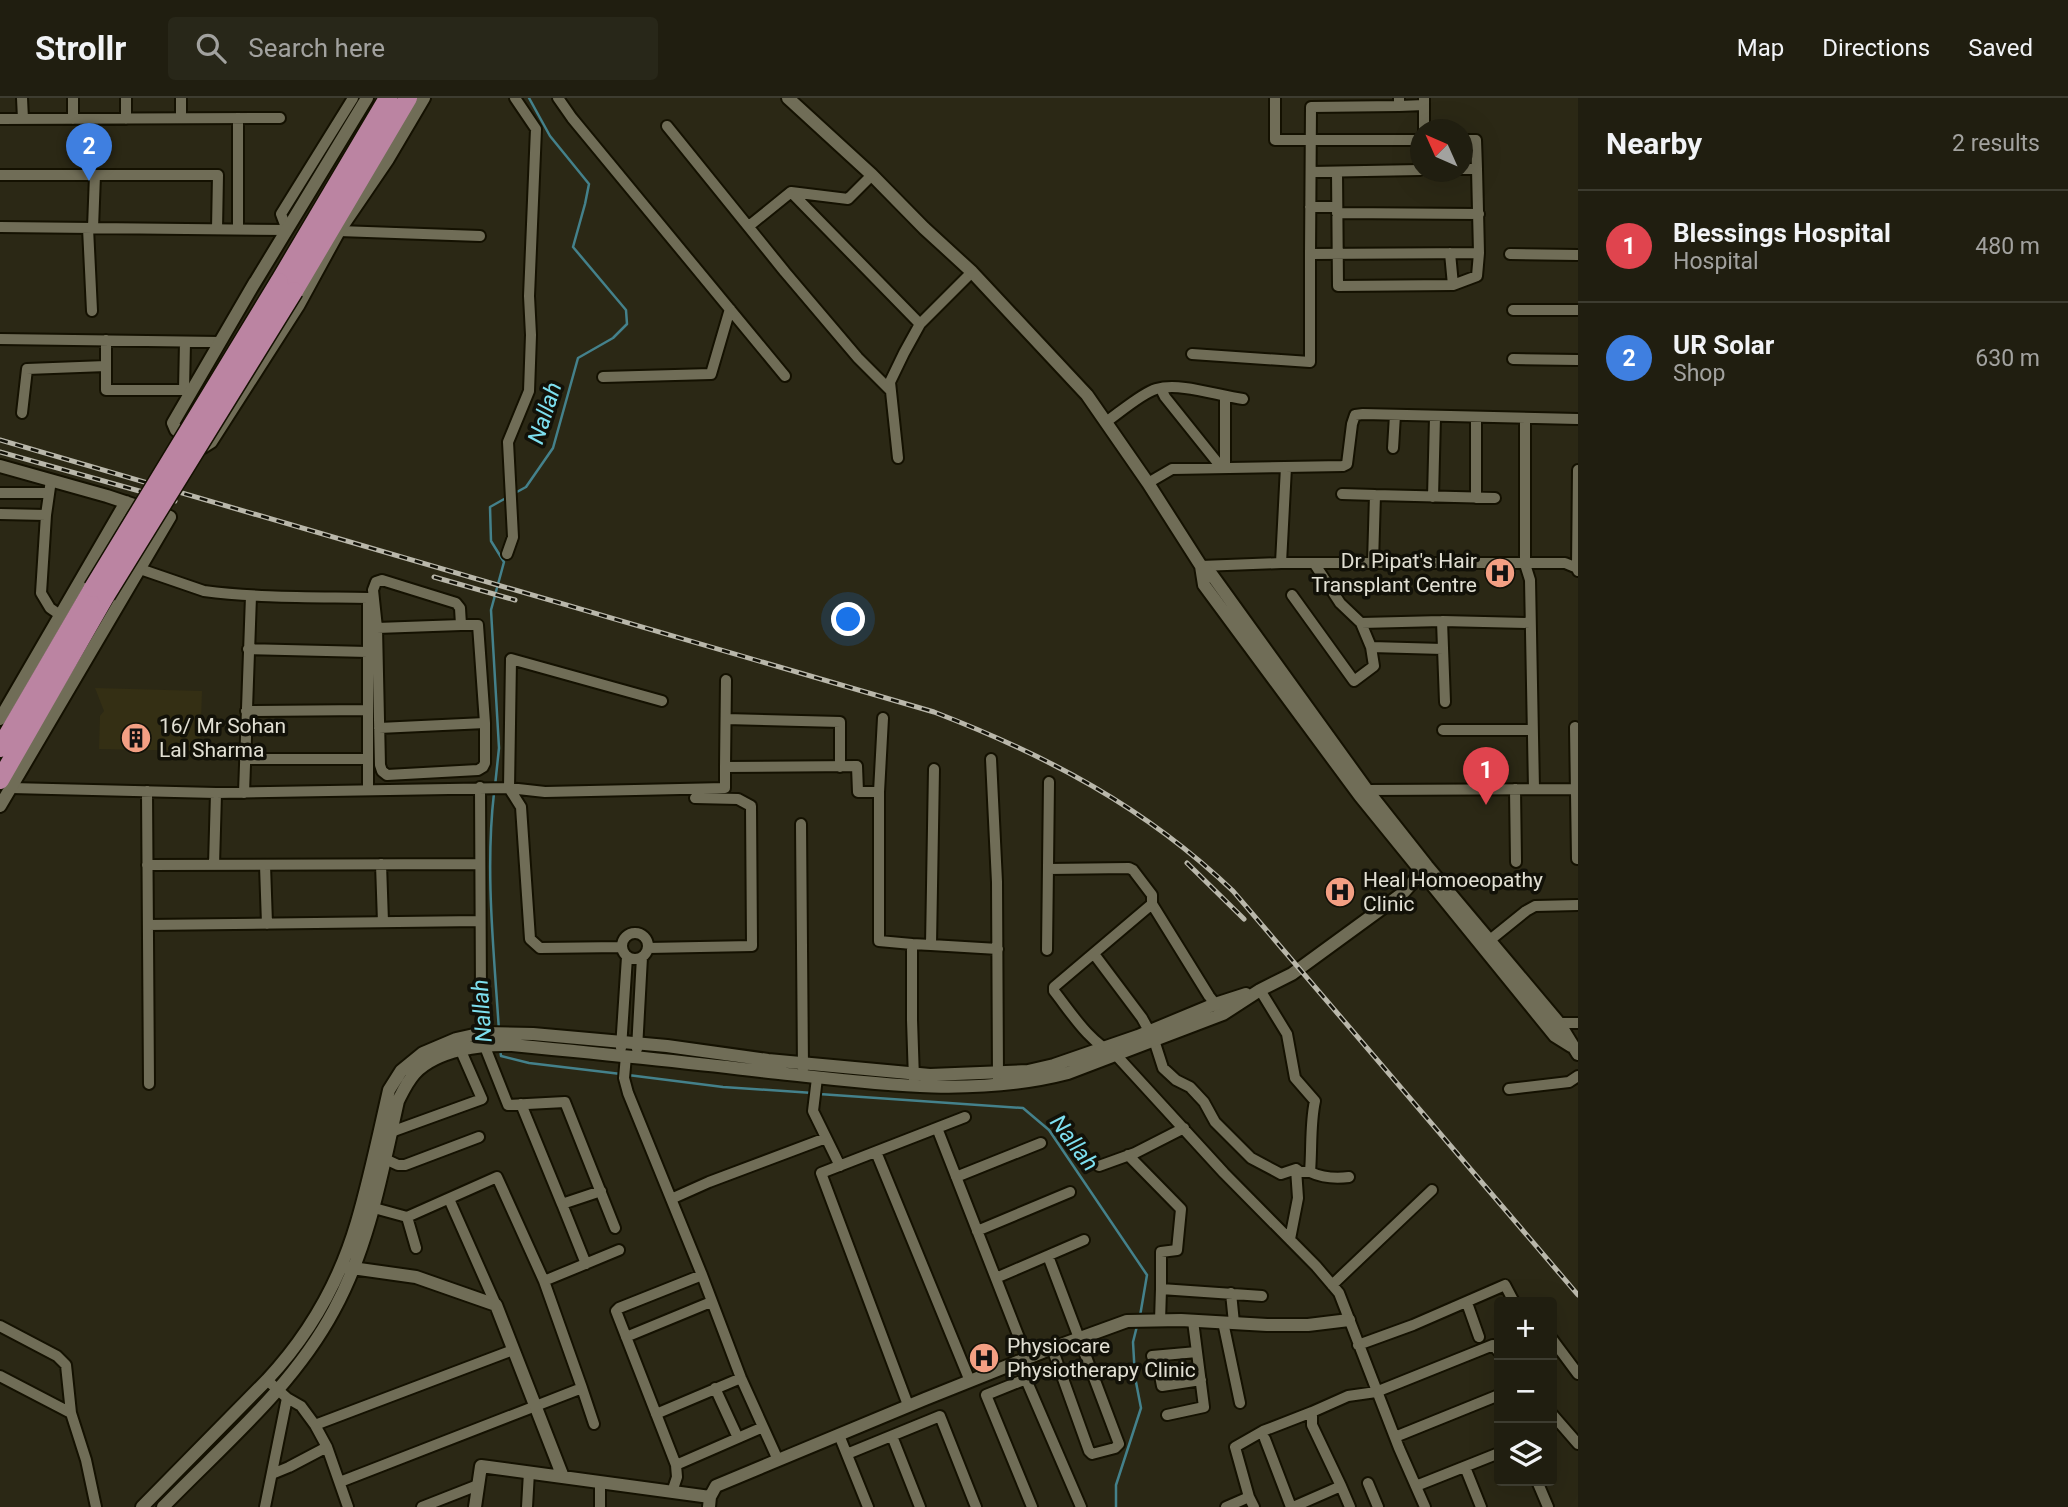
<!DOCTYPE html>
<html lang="en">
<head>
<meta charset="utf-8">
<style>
  :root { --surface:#201e10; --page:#282719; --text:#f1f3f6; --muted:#a2a29f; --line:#3d3c30; --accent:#f39f83 }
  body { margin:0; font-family:Roboto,sans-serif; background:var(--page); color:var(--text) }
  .controls { position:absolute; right:21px; bottom:21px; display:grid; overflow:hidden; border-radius:7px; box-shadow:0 7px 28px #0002 }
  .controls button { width:63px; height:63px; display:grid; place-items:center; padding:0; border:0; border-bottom:2px solid var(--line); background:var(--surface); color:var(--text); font:35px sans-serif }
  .compass { position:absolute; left:1410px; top:21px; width:63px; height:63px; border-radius:50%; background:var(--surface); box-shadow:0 7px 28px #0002; rotate:315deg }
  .you { position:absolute; left:849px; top:522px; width:24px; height:24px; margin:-18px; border:5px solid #fff; border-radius:50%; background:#1a73e8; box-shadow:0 0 0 10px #1a73e833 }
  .badge { display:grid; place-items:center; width:46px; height:46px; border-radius:50%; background:var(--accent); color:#fff; font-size:23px; font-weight:700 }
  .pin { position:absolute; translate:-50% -58px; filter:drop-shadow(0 2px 4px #0008) }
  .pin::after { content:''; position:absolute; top:37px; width:24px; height:21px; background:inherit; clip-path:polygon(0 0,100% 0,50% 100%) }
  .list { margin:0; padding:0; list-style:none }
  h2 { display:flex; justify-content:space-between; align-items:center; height:91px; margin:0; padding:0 28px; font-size:30px }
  h2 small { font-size:23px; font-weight:400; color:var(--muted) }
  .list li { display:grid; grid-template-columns:46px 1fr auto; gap:21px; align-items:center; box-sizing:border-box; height:112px; padding:0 28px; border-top:2px solid var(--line) }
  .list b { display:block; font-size:26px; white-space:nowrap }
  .list p { margin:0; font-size:23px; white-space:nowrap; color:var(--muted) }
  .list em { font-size:23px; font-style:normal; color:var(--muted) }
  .icon { flex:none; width:38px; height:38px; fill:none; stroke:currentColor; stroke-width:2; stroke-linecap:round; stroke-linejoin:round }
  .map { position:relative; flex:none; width:1578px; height:1409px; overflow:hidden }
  header { display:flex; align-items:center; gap:42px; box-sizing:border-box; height:98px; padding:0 35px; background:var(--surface); border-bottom:2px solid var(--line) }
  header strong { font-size:33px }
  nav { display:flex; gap:38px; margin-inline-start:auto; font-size:24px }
  .search { width:490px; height:63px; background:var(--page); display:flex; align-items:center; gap:18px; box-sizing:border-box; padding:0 24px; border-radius:7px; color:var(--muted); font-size:26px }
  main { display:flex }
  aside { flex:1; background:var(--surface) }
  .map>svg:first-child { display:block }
</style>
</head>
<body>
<header>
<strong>Strollr</strong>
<div class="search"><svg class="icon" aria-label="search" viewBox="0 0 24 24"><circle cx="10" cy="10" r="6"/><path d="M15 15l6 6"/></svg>Search here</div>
<nav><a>Map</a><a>Directions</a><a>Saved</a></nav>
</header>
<main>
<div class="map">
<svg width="1578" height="1409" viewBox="0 0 1578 1409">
  <rect width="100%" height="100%" fill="#2b2815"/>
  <!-- built -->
  <path fill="#342f14" d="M95 590 202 593 200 653 99 651 100 618 104 613Z"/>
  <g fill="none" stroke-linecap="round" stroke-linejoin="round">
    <!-- stream -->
    <path stroke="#44818b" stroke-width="2.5" d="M515 395 526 389 553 350 578 260 613 240 627 226 626 212 573 149 585 106 589 86 550 38 529 0
      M495 688 499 650 491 512 504 464 491 443 490 409 506 400
      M494 695C485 773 494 854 499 933
      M500 950 501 958 529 965 621 976
      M628 977 723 989 813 995
      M819 996 1023 1010 1049 1032 1147 1177 1140 1218
      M1116 1409V1387L1141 1310 1135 1279 1133 1244 1137 1228"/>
    <!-- minor casing -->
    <g stroke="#141101" stroke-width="14">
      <path id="minor" d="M22 0 23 21
        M181 0V20
        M558 0 572 20 785 278
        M1275 0V42H1420
        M1399 0V8L1311 9 1310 156 1479 155 1477 71H1462
        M1399 8 1424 7
        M0 21 280 20
        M73 21V0
        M126 21V0
        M667 28 785 174 858 260 890 292
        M1424 32V0
        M1462 42H1476L1477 71
        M1311 74 1420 72
        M1337 74 1338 188 1453 187 1450 155
        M0 77H218L217 131
        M791 94 920 226
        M1310 109H1337
        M1337 115 1479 116
        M749 128 791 94 848 101 872 77
        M0 129 287 132 281 116 353 0
        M88 130 92 213
        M93 130 95 77
        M238 131V20
        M339 133 480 138
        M1510 156 1578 157
        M1453 187 1477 178 1479 155
        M1513 212H1578
        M0 241 220 244
        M106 242V292H192
        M1192 256 1310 264V156
        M1513 261 1578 262
        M603 279 711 276 730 211
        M1161 291 1165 299 1221 369
        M184 292 185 244
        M1225 299V370
        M22 315 27 271 106 268
        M1525 320V466L1530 482 1534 691
        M1106 324C1119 315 1142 295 1156 291 1181 284 1218 298 1243 301
        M1393 350 1395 317
        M898 360 890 284 904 255 920 226 972 174
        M51 382 46 417 41 495 50 510 60 517
        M1148 385 1172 371 1343 368 1347 366 1352 326 1355 317 1363 316 1578 321
        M0 395H49
        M1342 396 1375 397
        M1433 399 1435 319
        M1476 400V319
        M0 416 46 417
        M507 456 513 439 508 344 529 293 531 237 529 198 536 31 515 0
        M1281 465 1286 369
        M1314 465 1340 505 1361 525 1442 523 1530 525
        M1373 465 1375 397 1495 400
        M1201 468 1281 465H1565L1577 470 1578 473
        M1577 470 1578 372
        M140 471 204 493C258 500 313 499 368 500V692
        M1292 497 1354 583 1374 568 1371 549 1361 525
        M1442 523 1445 604
        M461 527H478L485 625V665L483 669 478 672 387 677 382 673 380 667 377 530Z
        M377 530 373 492 376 484 382 482 456 505 460 510 461 527
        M1371 549 1443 551
        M248 551 368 554
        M726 582 725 669 857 668 858 694H879
        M662 603 511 561 509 690 545 694 725 690V669
        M246 613 368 612
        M883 620 879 694V843L912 846
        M726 621 840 624V669
        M1575 629 1577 761
        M379 630 485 625
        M1443 632H1532
        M245 661H367
        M991 661 997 784 998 981
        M480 689 481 899 483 935 485 949 508 1007 565 1004 615 1130
        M11 690 216 695 509 690 521 709 530 841 540 850 622 849
        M1515 691 1516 764
        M1367 692 1578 691
        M147 693 149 986
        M244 695 251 498
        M801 726 803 971
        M381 766 383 824
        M147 767 479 766
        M214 767 216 695
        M265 767 267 826
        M1048 771 1129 770 1133 772 1152 797V806L1209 898 1220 912
        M1152 806 1054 889V893C1072 916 1089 944 1116 957L1224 1075 1316 1168 1339 1195 1399 1350 1425 1409
        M148 827 480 823
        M622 848a13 13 0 1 1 26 0a13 13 0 1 1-26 0Z
        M1490 842 1526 813 1535 808 1578 807
        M931 847 998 851
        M648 850 752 848 751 708 738 701 695 700
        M1047 852 1049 684
        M1094 856 1142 920 1154 942 1163 970 1176 982 1190 989 1204 1004 1215 1024 1251 1060 1281 1076 1296 1071 1300 1074H1310C1312 1050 1310 1026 1315 1003L1295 980 1287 936 1260 892
        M1559 925H1578
        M621 950 627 859
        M637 951 642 859
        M626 958 624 980 628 995 702 1177 741 1280 778 1362
        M817 980 813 1013 840 1068
        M914 981 912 922V846L931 847 934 671
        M1509 991 1569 984 1578 978
        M521 1006 562 1106 601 1093
        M937 1030 1027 1260
        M391 1034 482 1001 461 953
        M876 1054 970 1283
        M1128 1057 1181 1111 1177 1152 1161 1154V1191L1262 1198
        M385 1061 398 1067H405L479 1039
        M1099 1068 1135 1055 1184 1030
        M1310 1074C1323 1080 1334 1081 1349 1079
        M956 1079 1041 1045
        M449 1101 496 1207
        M671 1101 709 1084 826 1040
        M562 1106 586 1166
        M374 1110 407 1119 497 1079 544 1183 619 1152
        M407 1119 416 1150
        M977 1133 1070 1094
        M1290 1141 1298 1100 1296 1071
        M1048 1158 1119 1346 1115 1350 1092 1356 1089 1353 1052 1250
        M702 1177 619 1210 616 1213 676 1367 763 1329
        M996 1180 1084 1142
        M1332 1187 1432 1092
        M1231 1195 1234 1225
        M1467 1205 1479 1239
        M1160 1223 1161 1191
        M1223 1224 1240 1305
        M0 1228 57 1258 66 1267 71 1315 86 1362 96 1409
        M626 1239 711 1204
        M1552 1241 1578 1276
        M1358 1247 1413 1227 1505 1187 1514 1204
        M1152 1258 1197 1254
        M1018 1263 1081 1409
        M1159 1272 1162 1288 1201 1282
        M0 1278 71 1315
        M1026 1281 986 1297 1032 1409
        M267 1282 287 1300 301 1308 315 1327 327 1349 348 1409
        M582 1290 594 1326
        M715 1290 738 1340
        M908 1307 821 1075 965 1019
        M656 1316 741 1280
        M1552 1316 1578 1346
        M1167 1317 1204 1309 1193 1223
        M315 1327 513 1252
        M839 1337 868 1409
        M892 1338 920 1409
        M1395 1339 1499 1297
        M1265 1341 1291 1409
        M847 1356 940 1318 976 1409
        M1465 1369 1481 1409
        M272 1376 289 1369 327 1349
        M1537 1383 1548 1409
        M340 1384 582 1290 544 1183
        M600 1384V1409
        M1368 1385 1378 1409
        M1341 1388 1350 1409
        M1416 1388 1499 1355
        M672 1394 677 1379 676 1367
        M1249 1399 1235 1349 1263 1333 1312 1314
        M265 1409 287 1300
        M422 1409 478 1387
        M527 1409 529 1374
        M1226 1409 1249 1399 1254 1409
        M1293 1409 1341 1388 1312 1327V1314L1348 1298 1376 1294 1493 1247 1499 1254"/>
    </g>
    <!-- tertiary casing -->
    <g stroke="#141101" stroke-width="16">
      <path id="tertiary" d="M788 0 872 77 924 130 972 174 1087 297 1148 385 1201 468 1212 477 1367 692 1427 768 1559 925 1578 956
        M255 184 173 325 176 332 203 349 211 344 298 208 339 133 388 61 424 0
        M251 191 367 0
        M0 368 107 398 170 419 0 708
        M1201 468 1204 487 1360 698 1555 938 1571 948
        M0 621 126 404
        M345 1169 416 1179 496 1207 563 1379
        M142 1409 267 1282C309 1237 340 1182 357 1124 370 1080 379 1036 389 992L401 973 423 955 456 941 483 935 533 936 667 948 768 962 930 977 1028 973 1054 967 1138 938 1215 906 1246 896
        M163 1409C223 1347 293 1289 334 1212 369 1148 382 1074 398 1003 403 993 407 984 415 975 437 952 481 946 512 947 595 955 678 963 761 973 862 984 968 1001 1068 975L1223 916 1260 892 1292 876 1403 795 1427 768
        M475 1409 481 1368 710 1399
        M709 1409 710 1399 716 1388 925 1301 1050 1251 1127 1223 1181 1222 1267 1227H1308L1349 1222"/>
    </g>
    <!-- trunk casing -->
    <g stroke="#141101" stroke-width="21">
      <path id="trunk" d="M279 184 388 0
        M294 193 408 0
        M0 650 93 490
        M0 682 106 497"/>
    </g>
    <!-- minor -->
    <use href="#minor" stroke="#706d57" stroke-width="10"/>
    <!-- tertiary -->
    <use href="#tertiary" stroke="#706d57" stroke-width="12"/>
    <!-- trunk -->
    <use href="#trunk" stroke="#bb84a2" stroke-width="18"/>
    <!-- rail casing -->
    <g stroke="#b9b7aa" stroke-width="5">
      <path id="rail" d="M0 342 934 614C1046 657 1145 709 1233 793L1578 1197
        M0 354 175 403
        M434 479 515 502
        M1187 765 1244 821"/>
    </g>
    <!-- rail -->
    <use href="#rail" stroke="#121108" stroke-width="2.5" stroke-dasharray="8" stroke-linecap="butt"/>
    <!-- trunk-bridge casing -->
    <g stroke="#141101" stroke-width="21" stroke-linecap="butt">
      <path id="trunk-bridge" d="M93 490 279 184
        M106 497 294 193"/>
    </g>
    <!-- trunk-bridge -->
    <use href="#trunk-bridge" stroke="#bb84a2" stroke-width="18"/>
  </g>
  <!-- icons -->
  <defs>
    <g id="hospital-disc" transform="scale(1.575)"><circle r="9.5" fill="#f39f83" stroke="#121108"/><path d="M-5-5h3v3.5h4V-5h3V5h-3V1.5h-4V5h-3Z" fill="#111"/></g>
    <g id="building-disc" transform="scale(1.575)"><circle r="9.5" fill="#f39f83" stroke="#121108"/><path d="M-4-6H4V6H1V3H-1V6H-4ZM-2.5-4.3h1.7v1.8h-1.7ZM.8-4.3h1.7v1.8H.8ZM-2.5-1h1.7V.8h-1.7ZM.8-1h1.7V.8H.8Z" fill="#111"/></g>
  </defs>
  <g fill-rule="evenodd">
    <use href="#hospital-disc" x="1500" y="475"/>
    <use href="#building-disc" x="136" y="640"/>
    <use href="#hospital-disc" x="1340" y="794"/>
    <use href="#hospital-disc" x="984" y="1260"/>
  </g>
  <g text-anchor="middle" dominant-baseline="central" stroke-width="7" stroke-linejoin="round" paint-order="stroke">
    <!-- poi labels -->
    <g font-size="21" fill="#e1dfd3" stroke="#121108" text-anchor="start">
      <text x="1477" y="463" text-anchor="end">Dr. Pipat's Hair<tspan x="1477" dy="24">Transplant Centre</tspan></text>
      <text x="159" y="628">16/ Mr Sohan<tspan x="159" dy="24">Lal Sharma</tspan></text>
      <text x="1363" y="782">Heal Homoeopathy<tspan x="1363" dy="24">Clinic</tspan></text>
      <text x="1007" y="1248">Physiocare<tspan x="1007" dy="24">Physiotherapy Clinic</tspan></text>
    </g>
    <!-- water labels -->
    <g font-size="23" font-style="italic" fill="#7ddfef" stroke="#121108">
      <text transform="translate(545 315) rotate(-72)">Nallah</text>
      <text transform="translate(482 913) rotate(-94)">Nallah</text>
      <text transform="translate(1074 1045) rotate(53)">Nallah</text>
    </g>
  </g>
</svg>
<div class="controls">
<button>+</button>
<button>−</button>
<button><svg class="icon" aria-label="layers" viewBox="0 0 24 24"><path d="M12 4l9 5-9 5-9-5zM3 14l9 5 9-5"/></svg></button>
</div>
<svg class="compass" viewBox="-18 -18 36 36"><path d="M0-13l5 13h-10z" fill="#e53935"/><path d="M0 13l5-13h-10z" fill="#a2a29f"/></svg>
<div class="you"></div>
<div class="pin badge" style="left:1486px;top:707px;background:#e0444e">1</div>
<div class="pin badge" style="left:89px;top:83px;background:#3f7fe0">2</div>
</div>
<aside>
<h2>Nearby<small>2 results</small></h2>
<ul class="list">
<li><span class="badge" style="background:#e0444e">1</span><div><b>Blessings Hospital</b><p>Hospital</p></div><em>480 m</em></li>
<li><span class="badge" style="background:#3f7fe0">2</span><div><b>UR Solar</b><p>Shop</p></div><em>630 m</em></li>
</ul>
</aside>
</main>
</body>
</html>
